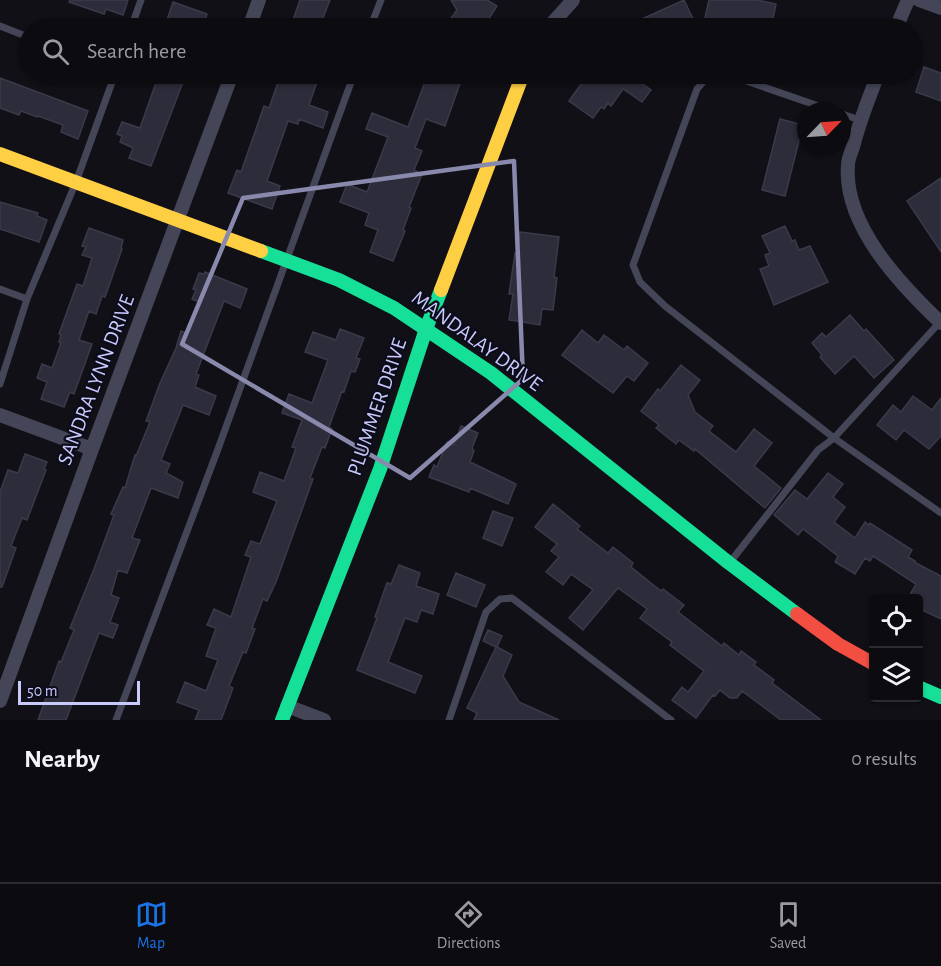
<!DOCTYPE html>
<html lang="en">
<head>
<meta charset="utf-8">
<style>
  :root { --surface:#0c0c10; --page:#151519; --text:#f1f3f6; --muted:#9a9b9f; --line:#2c2c30; --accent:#1a73e8 }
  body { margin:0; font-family:"Alegreya Sans",sans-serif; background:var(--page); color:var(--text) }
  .controls { position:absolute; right:18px; bottom:18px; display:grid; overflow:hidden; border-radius:6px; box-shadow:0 2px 4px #0004 }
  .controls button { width:54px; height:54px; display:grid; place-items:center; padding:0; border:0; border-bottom:2px solid var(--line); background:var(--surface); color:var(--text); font:30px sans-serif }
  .compass { position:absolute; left:797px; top:102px; width:54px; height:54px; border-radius:50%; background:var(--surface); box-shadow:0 2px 4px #0004; rotate:65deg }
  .scale { position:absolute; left:18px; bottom:15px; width:122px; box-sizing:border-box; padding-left:6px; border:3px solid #c8cafc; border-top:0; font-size:16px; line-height:21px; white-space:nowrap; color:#c8cafc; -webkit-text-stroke:4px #0c0c1a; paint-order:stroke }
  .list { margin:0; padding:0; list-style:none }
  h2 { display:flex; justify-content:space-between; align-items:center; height:78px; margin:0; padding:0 24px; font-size:26px }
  h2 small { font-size:20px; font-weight:400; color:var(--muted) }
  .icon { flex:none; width:33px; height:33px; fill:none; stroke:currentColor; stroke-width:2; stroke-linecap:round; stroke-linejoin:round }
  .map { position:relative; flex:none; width:941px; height:720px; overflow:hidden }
  .search { position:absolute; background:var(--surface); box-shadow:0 2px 4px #0004; left:18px; right:18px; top:18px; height:66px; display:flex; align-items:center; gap:15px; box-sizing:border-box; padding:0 21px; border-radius:33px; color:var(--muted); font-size:22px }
  .sheet { height:162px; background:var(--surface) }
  nav { display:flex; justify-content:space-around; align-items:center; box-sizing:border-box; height:84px; border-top:2px solid var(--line); background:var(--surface); font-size:16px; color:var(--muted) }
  nav a { display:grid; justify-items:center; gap:3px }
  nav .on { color:var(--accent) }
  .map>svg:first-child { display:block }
</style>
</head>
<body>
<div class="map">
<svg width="941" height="720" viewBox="0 0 941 720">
  <rect width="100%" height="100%" fill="#101016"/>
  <!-- building -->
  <path fill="#2c2c3a" stroke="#3a3a4b" stroke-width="1.5" d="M70 0H128L123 15 106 9 104 14 69 2Z
    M300 0H330L319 28H290Z
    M451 0H487L497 6 483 28H444L457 10Z
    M684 0 696 25 688 28H622Z
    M709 0H757L776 4 771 28H751L705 18Z
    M173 2 207 14 203 28H179L180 25 167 20Z
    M924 67 941 73V101L916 92Z
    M159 74H186L151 166 129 158 133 148 120 142 122 136 117 134 122 122 140 128Z
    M281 74H313L311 80 317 82 309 105 328 112 323 128 299 119 298 124 288 121 267 181 280 186 272 209 228 193 237 170 241 172 264 106 269 108Z
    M428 74H460L459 77 462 78 445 126 426 119 415 148 422 151 414 170 422 174 409 207 411 208 403 230 405 231 393 261 370 252 378 230 365 225 369 213 340 202 347 184 367 192 388 137 366 129 372 113 408 127Z
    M588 74H628L651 90 642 102 623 89 611 106 608 103 604 109 601 107 593 118 569 101Z
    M0 78 88 111 78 139 61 132 63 125 38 116 37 117 21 111 19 115 0 108Z
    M780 119 803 125 785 196 762 190Z
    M941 178V252L907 201Z
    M0 202 38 213 37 216 47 220 39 242 0 229Z
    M785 226 792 241 795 240 799 250 810 246 828 282 774 305 760 269 769 266 765 255 770 253 762 236Z
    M89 228 123 240 121 248 122 249 105 297 102 296 96 314 89 311 79 340 92 344 74 394 70 392 64 407 41 399 47 382 37 378 42 364 52 368 61 343 59 342 61 335 59 334 77 284 83 286 92 258 82 255 86 247 82 246Z
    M520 232 559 237 554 277 557 278 553 310 542 309 540 325 509 320 513 294H509L515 253H518Z
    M205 272 247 289 240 308 224 301 196 374 199 375 195 387 216 396 209 415 183 405 161 460 170 464 166 473 183 482 178 498 151 488 132 538 140 540 127 573 118 570 111 595 119 598 110 622 118 625 113 638 99 633 66 720H38L59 661 61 662 74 630 70 628 94 569 114 515 111 514 123 487 125 488 135 455 136 456 150 422 146 421 160 383 176 348 181 331 186 333 199 302 192 299 196 290 193 289 199 273 204 274Z
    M850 315 864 331 866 329 894 360 874 378 854 356 835 374 820 357 822 355 812 343 822 333 826 337Z
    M340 329 364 338 356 358 360 359 355 372 351 371 344 392 342 391 329 427 332 429 325 448 322 447 310 478 313 479 276 582 267 601 263 599 252 628 255 629 246 653 243 652 229 686 233 688 221 720H195L199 710 177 702 185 682 206 691 218 660 206 656 216 628 207 625 214 609 231 617 251 557 245 555 251 541 260 544 277 501 253 492 260 472 284 481 296 448 292 447 302 420 282 413 289 394 312 403 328 360 305 352 313 332 336 340Z
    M582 330 598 343 604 335 624 350 627 346 648 363 634 381 627 376 613 393 562 355Z
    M681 365 700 380 688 395 695 412 713 426 709 431 736 452 754 429 772 443 754 466 781 488 765 508 695 449 694 451 679 440 676 444 656 428 659 425 641 411 658 389 660 391Z
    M913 396 932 410 941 398V436L929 449 904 430 896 440 877 425 893 405 901 412Z
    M461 426 478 433 472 448 474 451 470 462 516 484 508 504 470 488 469 492 429 477 434 465 437 467 447 442 454 445Z
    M25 454 47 462 44 469 46 470 27 520 22 518 11 546 16 548 2 587H0V492L8 470 18 473Z
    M828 473 843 484 833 497 845 507 834 522 855 538 865 522 869 525 870 523 912 550 908 557 915 561 914 562 941 576V619L918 608V598H908L916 584 873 556 870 561 865 558 855 574 835 562 838 556 803 529 798 535 774 515 795 490 807 499Z
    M553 504 580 526 577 529 608 553 613 547 633 563 631 567 661 591 663 589 684 605 678 612 722 646 724 643 739 655 741 651 756 662 754 665 774 680 772 683 821 720H781L742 691 737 698H730L720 690 715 696 713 695 696 718 672 700 682 687 688 692 704 671 670 645 672 642 640 618 647 609 618 588 583 630 569 618 593 590 571 574 563 585 546 572 559 557 551 551 557 544 535 527Z
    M493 511 513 518 502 546 483 538Z
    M399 565 420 573 416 586 439 594 433 614 421 610 417 622 405 618 388 662 422 676 415 693 357 670 377 618 375 617 387 583 391 584Z
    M456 573 485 585 476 607 447 595Z
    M488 630 502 636 497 647 512 655 503 676 519 702 559 720H474L477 713 467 708 496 647 483 641Z"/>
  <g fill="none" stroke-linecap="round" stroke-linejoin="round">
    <!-- lane -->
    <path stroke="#444657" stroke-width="7" d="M0 26 28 37
      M131 28 141 0
      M370 28 381 0
      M833 111 729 75 705 80 697 89 633 265 640 282 665 306 834 438 941 513
      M842 114 860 120
      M0 289 27 299
      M0 384 27 299 76 182 115 74
      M731 561 818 450 834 438 940 322
      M116 720 218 449 354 74
      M449 720 486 612 500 599 512 598 671 720"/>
    <!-- street -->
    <path stroke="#444657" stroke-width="14" d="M919 0 941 8
      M249 28 259 0
      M548 28 573 0
      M896 28 908 0
      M878 74C869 98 859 122 853 147 851 153 848 159 848 165 843 225 901 285 941 323
      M0 415 92 449
      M0 701 92 449 232 74
      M287 706 324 720"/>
    <!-- fast -->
    <path stroke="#16e098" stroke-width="14" d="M261 251 339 280 394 308 491 373 729 563 797 614
      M918 687 941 697
      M282 720 380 469 426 329 441 290"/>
    <!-- slow -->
    <path stroke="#ffcf43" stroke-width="14" d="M0 154 261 251
      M441 290 523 74"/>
    <!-- jam -->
    <path stroke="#f24e42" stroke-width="14" d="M797 614 838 644 874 664"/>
  </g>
  <!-- marked area -->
  <path fill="none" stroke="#8889ac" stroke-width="4.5" stroke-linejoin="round" d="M514 161 523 379 410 478 182 344 243 198Z"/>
  <g text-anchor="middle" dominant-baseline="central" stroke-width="4.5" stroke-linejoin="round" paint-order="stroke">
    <!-- street labels -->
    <g font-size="21" fill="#c8cafc" stroke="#0c0c1a">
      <text transform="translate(477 341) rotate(36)">MANDALAY DRIVE</text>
      <text transform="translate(96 380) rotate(-69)">SANDRA LYNN DRIVE</text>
      <text transform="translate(377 407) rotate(-71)">PLUMMER DRIVE</text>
    </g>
  </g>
</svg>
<div class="controls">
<button><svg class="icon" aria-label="locate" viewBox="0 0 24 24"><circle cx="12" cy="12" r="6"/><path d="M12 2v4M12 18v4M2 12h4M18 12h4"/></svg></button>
<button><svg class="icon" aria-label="layers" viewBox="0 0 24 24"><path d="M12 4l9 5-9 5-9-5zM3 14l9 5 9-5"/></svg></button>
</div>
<svg class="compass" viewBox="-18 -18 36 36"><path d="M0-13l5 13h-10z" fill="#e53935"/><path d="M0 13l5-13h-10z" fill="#9a9b9f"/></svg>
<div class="scale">50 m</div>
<div class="search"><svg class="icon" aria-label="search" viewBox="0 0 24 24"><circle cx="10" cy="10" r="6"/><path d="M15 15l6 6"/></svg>Search here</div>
</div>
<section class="sheet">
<h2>Nearby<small>0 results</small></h2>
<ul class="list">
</ul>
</section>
<nav>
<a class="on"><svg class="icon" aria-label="map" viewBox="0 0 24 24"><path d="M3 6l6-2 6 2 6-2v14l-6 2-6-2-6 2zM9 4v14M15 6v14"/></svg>Map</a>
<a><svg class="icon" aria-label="directions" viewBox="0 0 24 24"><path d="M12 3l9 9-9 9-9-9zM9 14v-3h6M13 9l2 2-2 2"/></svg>Directions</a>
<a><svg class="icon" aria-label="saved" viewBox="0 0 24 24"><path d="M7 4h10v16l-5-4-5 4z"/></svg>Saved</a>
</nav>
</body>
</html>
